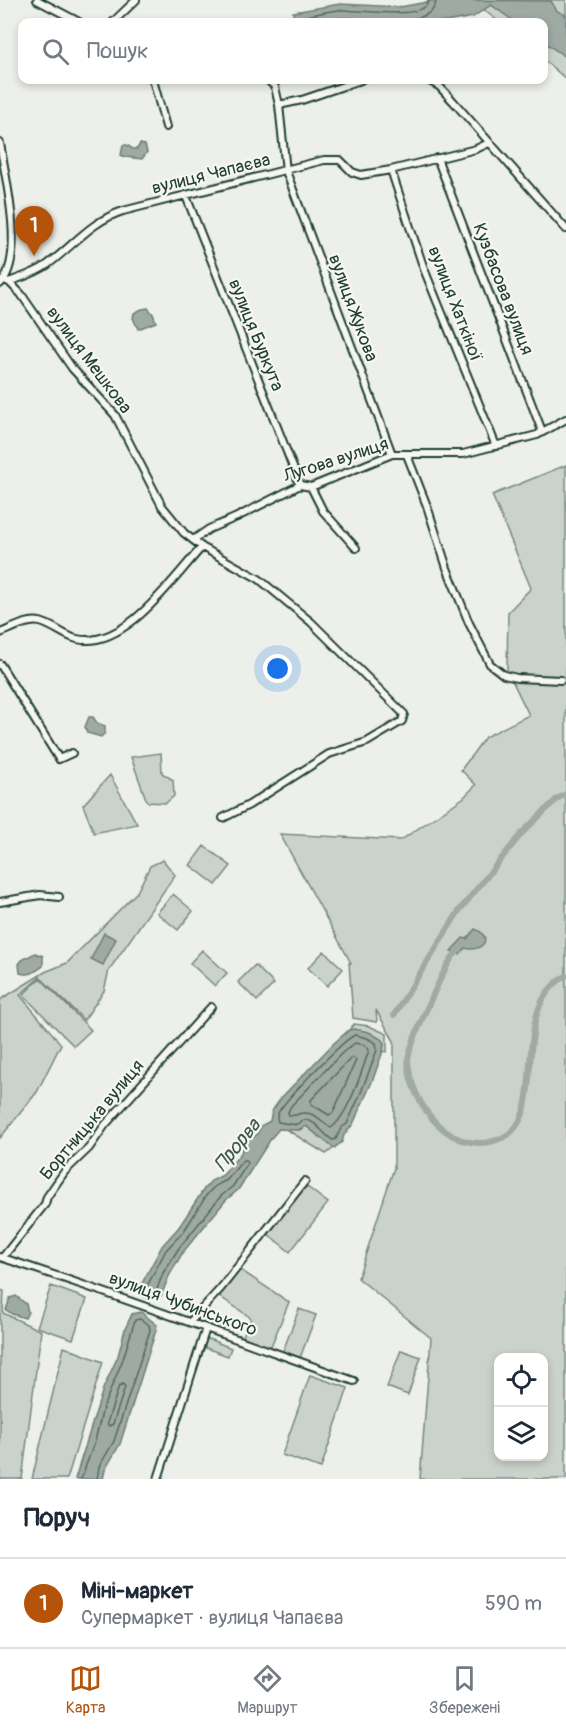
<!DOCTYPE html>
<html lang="uk">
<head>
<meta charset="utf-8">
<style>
  :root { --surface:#fff; --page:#f2f2f3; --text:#1f2937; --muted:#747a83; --line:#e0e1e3; --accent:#b45309 }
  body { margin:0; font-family:Pangolin,sans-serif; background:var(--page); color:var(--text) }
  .controls { position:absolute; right:18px; bottom:18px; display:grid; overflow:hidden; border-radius:12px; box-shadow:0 3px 9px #0003 }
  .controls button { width:54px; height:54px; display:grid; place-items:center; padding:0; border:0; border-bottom:2px solid var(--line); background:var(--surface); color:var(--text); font:30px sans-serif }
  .you { position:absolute; left:278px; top:669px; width:21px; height:21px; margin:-15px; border:4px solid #fff; border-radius:50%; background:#1a73e8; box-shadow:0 0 0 9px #1a73e833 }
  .badge { display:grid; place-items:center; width:39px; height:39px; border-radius:50%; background:var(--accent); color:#fff; font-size:20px; font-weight:700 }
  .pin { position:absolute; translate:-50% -50px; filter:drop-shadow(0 2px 3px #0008) }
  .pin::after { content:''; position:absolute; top:32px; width:21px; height:18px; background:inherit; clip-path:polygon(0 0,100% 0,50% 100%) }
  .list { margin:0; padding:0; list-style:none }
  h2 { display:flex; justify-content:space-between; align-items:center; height:78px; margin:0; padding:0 24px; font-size:26px }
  h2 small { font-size:20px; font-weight:400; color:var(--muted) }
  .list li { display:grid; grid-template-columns:39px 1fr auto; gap:18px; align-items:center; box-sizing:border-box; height:90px; padding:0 24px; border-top:2px solid var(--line) }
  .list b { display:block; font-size:22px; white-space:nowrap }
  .list p { margin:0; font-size:20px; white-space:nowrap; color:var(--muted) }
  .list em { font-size:20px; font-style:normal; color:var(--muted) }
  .icon { flex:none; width:33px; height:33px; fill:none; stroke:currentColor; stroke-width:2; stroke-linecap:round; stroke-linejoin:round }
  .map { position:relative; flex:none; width:566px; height:1479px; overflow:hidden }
  .search { position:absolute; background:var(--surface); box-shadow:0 3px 9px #0003; left:18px; right:18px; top:18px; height:66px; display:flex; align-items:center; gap:15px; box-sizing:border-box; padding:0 21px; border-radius:12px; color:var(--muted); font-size:22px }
  .sheet { height:168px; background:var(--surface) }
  nav { display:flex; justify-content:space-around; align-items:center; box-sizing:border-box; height:84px; border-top:2px solid var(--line); background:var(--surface); font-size:16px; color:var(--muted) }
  nav a { display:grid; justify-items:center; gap:3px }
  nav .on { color:var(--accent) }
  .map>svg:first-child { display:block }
</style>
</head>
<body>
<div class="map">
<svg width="566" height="1479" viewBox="0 0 566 1479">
  <rect width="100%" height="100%" fill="#edefea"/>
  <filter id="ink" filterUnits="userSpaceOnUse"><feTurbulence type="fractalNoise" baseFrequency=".0167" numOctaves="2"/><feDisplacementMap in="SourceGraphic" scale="12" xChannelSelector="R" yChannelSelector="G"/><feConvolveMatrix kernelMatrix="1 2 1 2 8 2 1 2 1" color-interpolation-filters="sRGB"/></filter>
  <g filter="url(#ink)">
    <!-- green -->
    <path fill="#cbd2cc" stroke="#758880" stroke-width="1.5" fill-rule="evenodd" d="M472 0H566V79L544 60V22H499Z
      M566 465V1479H420L431 1338 358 1278 394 1168V1041L376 1010 377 1022 353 1018 349 963H351L280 834 401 840 463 798 476 785 461 770 485 737 529 715 507 670 508 612 531 588 492 495ZM498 1358H544V1456H498Z
      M161 753 162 773 173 780 174 796 166 803 147 802 131 757Z
      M110 775 137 824 94 833 83 805Z
      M204 846 231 866 216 885 190 865Z
      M163 860 175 875 109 970 104 991 84 1020 40 977 20 995 61 1044 37 1092 0 1138V1000L45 972 67 963 137 892 150 866Z
      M173 894 193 911 178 930 157 913Z
      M202 950 227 973 215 986 190 963Z
      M324 951 343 969 327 986 308 968Z
      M255 965 274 984 257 1001 238 982Z
      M40 978 91 1030 74 1046 23 995Z
      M354 1024 369 1026 387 1034V1052L383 1051 384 1043 364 1031 349 1030Z
      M306 1126 334 1148 326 1154 284 1128 300 1130Z
      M306 1186 328 1203 290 1252 268 1234Z
      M239 1269 289 1302 269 1351 241 1340 251 1318 219 1296Z
      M51 1286 87 1299 73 1339 37 1327Z
      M0 1290 4 1291 3 1313 41 1331 22 1479H0Z
      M299 1309 316 1315 300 1358 283 1351Z
      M206 1338 231 1348 228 1356 203 1347Z
      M64 1347 103 1362 67 1479H32Z
      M401 1350 421 1357 408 1395 387 1387Z
      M310 1375 348 1388 321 1468 282 1455Z"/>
    <!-- water -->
    <path fill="#9faaa4" stroke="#6c7e77" stroke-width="1.5" d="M438 0 551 1 557 11 566 15V57L544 42V22H515L491 5 473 17 446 22H294L293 12 340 4 400 7Z
      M140 144 145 145 147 152 142 159 125 157 121 155 123 145H127L133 149H137Z
      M148 308 153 314 156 322 138 329 133 318 134 313 142 309Z
      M89 717H93L97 723 105 726V733L101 737 87 733 85 727Z
      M475 929C493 936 484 953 465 948L460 954 451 951 463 938 467 939Z
      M104 933 116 939 103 965 91 959Z
      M35 953 43 956V966C35 972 30 976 20 973L19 964 22 960Z
      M354 1029 369 1032 381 1039 384 1043 383 1051 372 1082 353 1124 344 1135 342 1142 334 1148 306 1126 298 1130 279 1129 272 1137 238 1190 226 1200 183 1252 169 1276 161 1296 155 1299 146 1298 140 1292V1287L162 1246 179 1227 204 1189 211 1181 223 1175 241 1153 244 1142 257 1135 261 1126 270 1121 272 1111 281 1098 333 1044 349 1030Z
      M16 1296 26 1304 28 1312 25 1318 12 1314 6 1310 10 1298Z
      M141 1312 157 1325 156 1330 120 1444 105 1470 103 1479H75L103 1389 118 1356 125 1329 132 1314Z"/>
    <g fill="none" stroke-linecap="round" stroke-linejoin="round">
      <!-- shore -->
      <path stroke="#526961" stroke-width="1.5" d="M299 22 301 17C314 15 327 11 339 10 356 9 426 22 429 0
        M314 22C323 21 333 18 342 18 363 17 435 31 436 0
        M355 1035 367 1038 376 1043 377 1050 360 1095 347 1124 341 1128 336 1139 333 1140C324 1136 317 1121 306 1120 298 1120 304 1122 297 1124 292 1126 282 1122 278 1122 277 1117 276 1117 278 1113 284 1101 344 1039 355 1035Z
        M355 1043 365 1045 369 1050C362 1071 348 1116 331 1128 323 1122 314 1112 304 1113 297 1113 296 1117 289 1115L288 1112 291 1106 342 1053Z
        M352 1057 356 1060 333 1113 329 1115 311 1104V1100Z
        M243 1160H246L247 1164 233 1186 221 1196 179 1248 163 1273 156 1292 149 1293 146 1288 166 1250 184 1231 208 1193 215 1186 227 1180Z
        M123 1384 125 1387 113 1424 109 1426 107 1423 119 1386Z
        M81 1479 95 1441 103 1408 123 1359 135 1320 140 1319 149 1325 150 1330 114 1441 99 1467 97 1479"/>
      <!-- canal -->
      <path stroke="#9faaa4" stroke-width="6" d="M460 949C457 952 453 956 451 959 442 973 408 1048 408 1060 410 1105 453 1160 502 1138 552 1116 506 1008 566 976
        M394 1015 459 911 522 833 557 799 566 794"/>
      <!-- minor casing -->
      <g stroke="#1f3d34" stroke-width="10">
        <path id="minor" d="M37 0 79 22
          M113 22 136 0
          M153 80 166 127
          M268 80 275 87 279 105 286 171 392 454
          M428 80 439 86 453 101 566 229
          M279 105 302 100 361 80
          M0 143C5 177 26 258 0 284
          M437 158 542 431
          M391 170 424 269 496 446
          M186 196 300 485
          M4 280 9 282C22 277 36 273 47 265 73 246 91 221 123 211L324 160H340L352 172 361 175 391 170 476 149 489 143
          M9 282 21 294 72 368 115 415 162 506 184 533 202 547 259 579 311 622 404 714 402 721 367 742 329 754 249 805 223 818
          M407 455 427 506 447 568 469 623 490 664 504 675 517 678 561 680
          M311 487 323 511 356 548
          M193 540 209 529 237 517 300 485 311 487 392 454H463L537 435 566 419
          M0 633C11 629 28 619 40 622 53 625 64 636 77 639 125 650 174 577 202 547
          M0 664 59 759 72 753
          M0 902 40 895 59 897
          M0 1257C119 1296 236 1339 354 1381
          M3 1257 45 1204 47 1197 65 1171 89 1148 105 1125 211 1007
          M190 1322 221 1288 305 1181
          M158 1479 206 1328"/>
      </g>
      <!-- minor -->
      <use href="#minor" stroke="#f6f6f2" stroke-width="6"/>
    </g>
  </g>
  <g text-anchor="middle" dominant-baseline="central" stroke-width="4.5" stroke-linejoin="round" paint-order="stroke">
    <!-- street labels -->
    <g font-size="18" fill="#1f3d34" stroke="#f6f6f2">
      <text transform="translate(211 174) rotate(-14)">вулиця Чапаєва</text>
      <text transform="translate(503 289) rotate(69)">Кузбасова вулиця</text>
      <text transform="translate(455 304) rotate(69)">вулиця Хаткіної</text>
      <text transform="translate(353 308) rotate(70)">вулиця Жукова</text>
      <text transform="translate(256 335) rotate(68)">вулиця Буркута</text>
      <text transform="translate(89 360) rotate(53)">вулиця Мешкова</text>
      <text transform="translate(336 460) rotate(-18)">Лугова вулиця</text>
      <text transform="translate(92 1120) rotate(-50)">Бортницька вулиця</text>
      <text transform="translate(183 1304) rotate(20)">вулиця Чубинського</text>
    </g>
    <!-- water labels -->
    <g font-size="20" font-style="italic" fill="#3f5850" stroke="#f6f6f2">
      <text transform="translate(237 1145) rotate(-51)">Прорва</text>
    </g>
  </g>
</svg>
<div class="controls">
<button><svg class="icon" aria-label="locate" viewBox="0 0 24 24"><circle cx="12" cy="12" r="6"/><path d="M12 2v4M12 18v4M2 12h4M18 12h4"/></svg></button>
<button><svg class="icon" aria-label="layers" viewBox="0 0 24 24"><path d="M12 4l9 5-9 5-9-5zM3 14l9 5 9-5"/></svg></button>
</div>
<div class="you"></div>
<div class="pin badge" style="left:34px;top:256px">1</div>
<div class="search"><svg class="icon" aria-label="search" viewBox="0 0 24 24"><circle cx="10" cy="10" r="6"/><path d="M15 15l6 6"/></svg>Пошук</div>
</div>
<section class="sheet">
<h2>Поруч<small></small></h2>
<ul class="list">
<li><span class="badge">1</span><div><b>Міні-маркет</b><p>Супермаркет · вулиця Чапаєва</p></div><em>590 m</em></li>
</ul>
</section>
<nav>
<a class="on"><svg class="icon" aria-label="map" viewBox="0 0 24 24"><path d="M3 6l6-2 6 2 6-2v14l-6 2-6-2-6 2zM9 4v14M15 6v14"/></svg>Карта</a>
<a><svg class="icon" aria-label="directions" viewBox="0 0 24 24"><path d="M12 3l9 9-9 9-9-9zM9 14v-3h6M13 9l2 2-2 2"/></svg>Маршрут</a>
<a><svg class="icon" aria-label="saved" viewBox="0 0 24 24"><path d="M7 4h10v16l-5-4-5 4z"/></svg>Збережені</a>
</nav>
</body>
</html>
